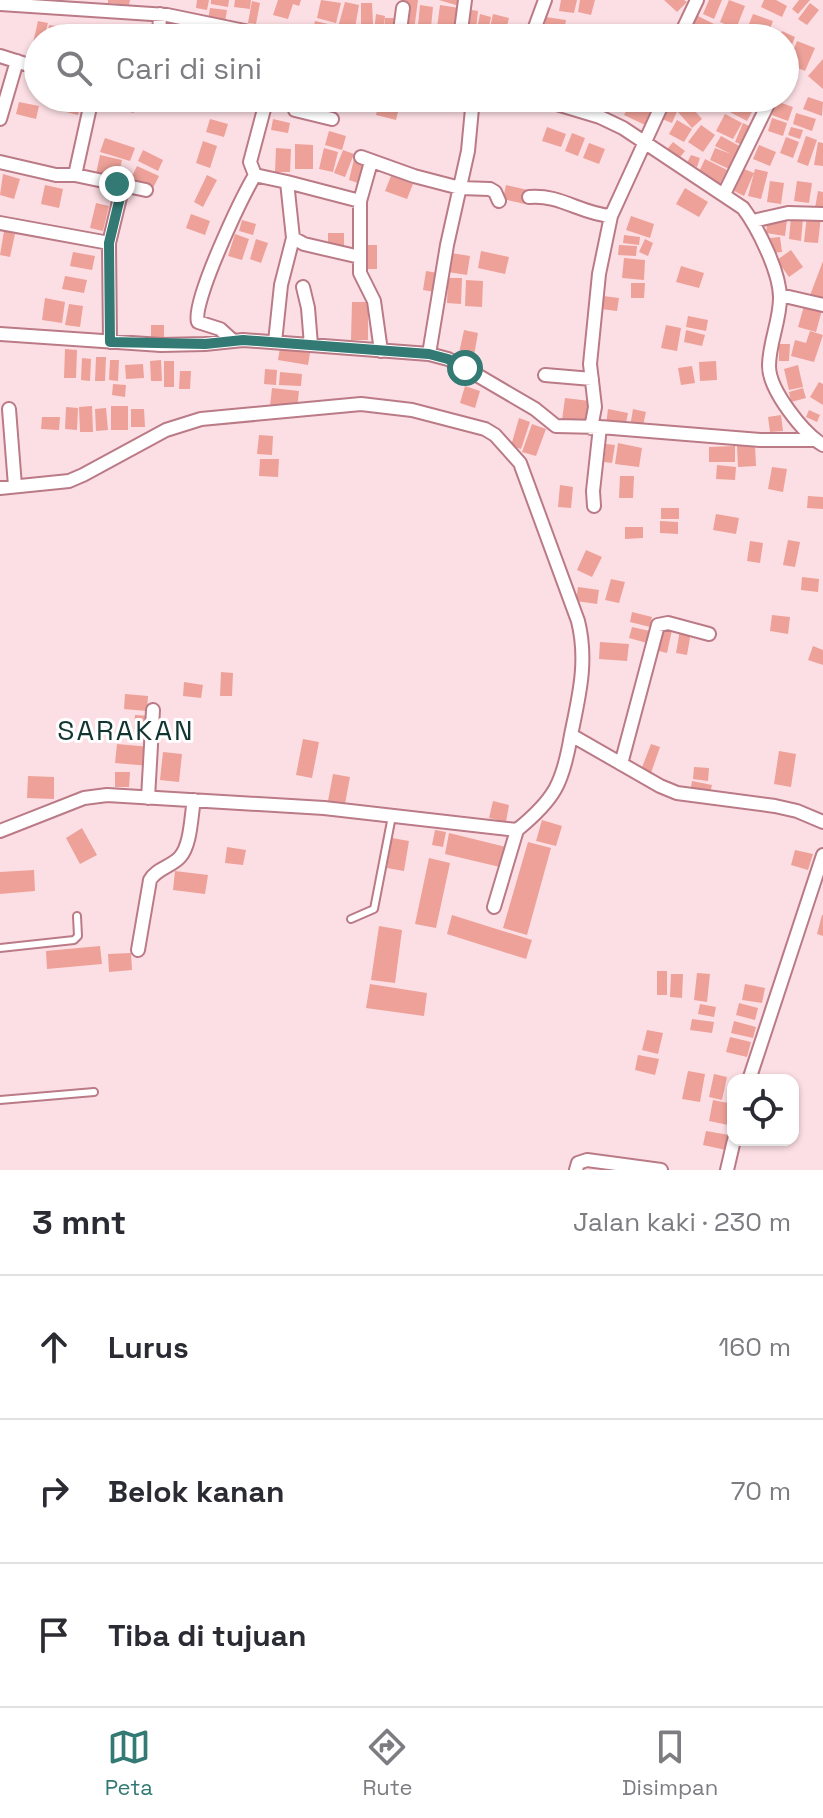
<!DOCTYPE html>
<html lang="id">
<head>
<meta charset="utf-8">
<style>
  :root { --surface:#fff; --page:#f7f7f7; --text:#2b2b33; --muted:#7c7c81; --line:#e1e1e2; --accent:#337a74 }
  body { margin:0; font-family:"Space Grotesk",sans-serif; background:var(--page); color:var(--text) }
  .controls { position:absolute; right:24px; bottom:24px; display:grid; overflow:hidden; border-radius:16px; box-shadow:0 2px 6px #0004 }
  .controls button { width:72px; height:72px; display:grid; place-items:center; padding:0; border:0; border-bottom:2px solid var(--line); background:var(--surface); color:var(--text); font:40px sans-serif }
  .stop { position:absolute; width:24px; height:24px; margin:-18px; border:6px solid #337a74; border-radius:50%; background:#fff }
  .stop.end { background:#337a74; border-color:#fff; box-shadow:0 2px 8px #0008 }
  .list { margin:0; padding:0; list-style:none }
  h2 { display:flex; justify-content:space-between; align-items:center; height:104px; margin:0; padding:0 32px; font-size:34px }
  h2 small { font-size:26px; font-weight:400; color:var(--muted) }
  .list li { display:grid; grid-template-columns:52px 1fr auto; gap:24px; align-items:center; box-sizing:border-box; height:144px; padding:0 32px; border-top:2px solid var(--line) }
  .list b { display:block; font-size:30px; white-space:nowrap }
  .list em { font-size:26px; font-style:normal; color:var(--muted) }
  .icon { flex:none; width:44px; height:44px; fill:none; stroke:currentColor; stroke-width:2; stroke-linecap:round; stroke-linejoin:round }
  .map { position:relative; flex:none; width:823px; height:1170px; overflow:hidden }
  .search { position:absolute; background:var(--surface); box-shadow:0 2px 6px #0004; left:24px; right:24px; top:24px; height:88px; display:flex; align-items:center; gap:20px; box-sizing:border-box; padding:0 28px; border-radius:44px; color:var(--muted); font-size:30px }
  .sheet { height:536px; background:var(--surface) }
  nav { display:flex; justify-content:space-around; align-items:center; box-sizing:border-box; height:112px; border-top:2px solid var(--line); background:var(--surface); font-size:22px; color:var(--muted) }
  nav a { display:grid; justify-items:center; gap:4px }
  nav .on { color:var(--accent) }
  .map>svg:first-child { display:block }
</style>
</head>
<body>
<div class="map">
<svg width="823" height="1170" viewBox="0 0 823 1170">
  <rect width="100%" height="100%" fill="#fcdfe4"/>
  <!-- building -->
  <path fill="#eda198" d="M108 0H130L129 5 108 3Z
    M197 0H209L207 10 196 8Z
    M211 0H229L228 7 211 4Z
    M235 0H251L250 9 234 7Z
    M278 0H301L299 6 293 4 288 19 273 15Z
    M321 0 341 3 336 23 317 18Z
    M405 0H418L413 38H400Z
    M439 0H460L459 6Z
    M561 0H577L574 13 559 11Z
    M580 0H595L591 15 578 12Z
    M664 0H684L687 2 677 12Z
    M709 0H722L714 19 703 14Z
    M729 0 745 6 736 29 720 22Z
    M764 0H776L787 6 782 17 761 7Z
    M799 0H810L798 14 792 9Z
    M252 1 260 3 256 24 248 23Z
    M345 2 359 5 355 28 352 27 350 38H335Z
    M361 3H372L373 24H361Z
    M810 3 819 10 807 25 798 19Z
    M420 5 433 7 431 27 418 26Z
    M440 5 459 8 456 38 436 37 437 29H439L437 28Z
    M210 8 227 10 225 22 208 20Z
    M465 9 478 11 476 29 462 27Z
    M692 13 714 24 709 34 687 23Z
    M376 14 385 16 383 34 374 32Z
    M480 14 491 17 488 31 477 29Z
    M493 14 509 18 504 38 488 37Z
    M753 14 773 21 767 37 747 29Z
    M546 17 566 20 563 38H543Z
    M385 18H397L396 38H384Z
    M38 21 48 23 44 38H38V44L33 43Z
    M315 21 328 24 324 38H311Z
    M49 25 62 27 60 38H47Z
    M687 26 712 38H681Z
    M720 26 735 36 734 38H713Z
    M425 28 435 29V38H424Z
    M509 30 520 33 519 38H507Z
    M79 31 94 35 93 38H77Z
    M610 31 624 34 623 38H608Z
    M782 31 795 37 788 55 785 54V38H779Z
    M222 33 238 35 237 38H221Z
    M797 41 815 48 805 71 788 64Z
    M823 59V89L808 76Z
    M808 97 823 102 822 116 803 109Z
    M52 98H66L62 110 49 106Z
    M70 98H82L78 115 66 112Z
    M113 98 137 99 134 113 111 108Z
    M299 98H309L308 109 298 108Z
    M317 98H328L327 111 316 110Z
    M452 98H466L462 110 449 106Z
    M612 98H625L624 105 611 103Z
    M626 98H654L650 108Z
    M669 98H682L684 99 681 107 668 100Z
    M733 98H749L757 103 747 121 726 110Z
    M776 101 793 107 788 121 772 115Z
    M19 102 39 106 36 119 16 114Z
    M379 102 399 108 396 120 376 115Z
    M630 103 651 113 645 125 624 115Z
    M669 103 679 107 672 123 662 119Z
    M688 103 702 119 692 128 678 112 682 108 685 110 683 108Z
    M796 113 816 119 812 131 793 124Z
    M725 114 742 123 733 139 716 131Z
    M772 118 787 123 783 136 768 131Z
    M210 119 228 124 224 137 206 132Z
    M273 119 290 123 288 133 271 130Z
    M677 120 692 129 684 142 669 134Z
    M743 123 753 128 745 146 735 142Z
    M701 125 715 135 703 152 688 142Z
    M547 127 566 134 561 147 542 141Z
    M791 127 803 130 800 139 788 135Z
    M329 131 346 136 342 150 325 145Z
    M572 133 585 138 578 156 565 151Z
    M721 136 743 148 738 158 735 157 729 169 710 160 715 148 731 154 715 146Z
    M806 136 817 140 808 166 797 162Z
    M786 137 799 142 793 158 780 153Z
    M105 138 135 148 130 161 100 152Z
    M203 141 217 146 210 168 196 163Z
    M673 142 685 151 677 161 665 152Z
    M818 142 823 143V166L814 165Z
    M589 143 605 149 599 164 583 158Z
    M295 144 313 145V169H295Z
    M759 145 776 152 770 166 753 159Z
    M276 148 291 149 290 172H275Z
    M324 148 338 152 333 172 319 169Z
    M143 150 163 160 158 171 138 161Z
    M343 150 354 154 345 177 334 173Z
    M100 155 122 160 118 178 96 174Z
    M691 155 700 158 697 167 687 163Z
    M354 159 364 161 358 183 349 180Z
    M705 159 727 170 720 184 698 174Z
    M137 166 159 176 153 188 131 178Z
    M744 169 754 173 744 196 734 191Z
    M755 169 768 172 761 199 748 196Z
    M3 174 20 179 14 199 0 195Z
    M207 175 217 180 203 207 194 202Z
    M391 176 413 184 407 199 385 191Z
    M770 181 784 183 781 204 767 202Z
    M797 181 812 183 809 203 794 201Z
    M45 185 63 189 59 208 41 204Z
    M506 185 528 190 525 204 503 199Z
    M685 188 708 202 699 217 676 204Z
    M818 191 823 192V209L815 208Z
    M96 203 109 206 103 231 90 228Z
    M191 214 210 221 205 235 186 228Z
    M807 215 821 216 818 243 804 242Z
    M631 216 654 224 650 238 626 230Z
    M791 217 803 218 801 241 789 239Z
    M768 218 787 220 785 236 766 233Z
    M242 220 256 224 253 235 239 231Z
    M4 231 15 234 10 257 0 255Z
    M328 233H344V247H328Z
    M235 234 249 239 242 260 228 256Z
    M624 235 640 237 639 245 623 243Z
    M780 237 782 252 773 253 770 238Z
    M256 239 268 243 261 263 250 259Z
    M645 239 653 243 648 256 639 252Z
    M364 245H377V269H364Z
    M619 245 637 246 636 256 618 255Z
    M791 250 803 267 789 277 777 260Z
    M481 251 509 257 505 274 478 268Z
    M73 252 95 256 92 270 70 266Z
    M451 253 470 256 467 275 448 272Z
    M624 258 645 260 644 280 622 278Z
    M823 261V303L809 298Z
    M681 266 704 273 699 288 676 282Z
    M426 271 438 273 435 292 423 290Z
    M65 276 87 280 84 293 62 289Z
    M448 278H462L461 304 447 303Z
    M466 280 483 281 482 307 465 306Z
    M631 283H645L644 298H631Z
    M603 296 619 298 617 311 601 309Z
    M45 298 65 302 62 323 42 320Z
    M352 302H368V340H351Z
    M69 304 83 306 80 327 65 325Z
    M804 306 822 310 816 332 798 327Z
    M688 316 708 320 706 331 686 327Z
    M151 325H164V339H151Z
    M666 325 681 328 677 351 661 348Z
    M464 330 478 333 473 361 458 358Z
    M686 330 705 335 702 346 684 342Z
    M810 331 823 335 814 362 791 356 795 340 806 343Z
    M779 344H790L789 361H779Z
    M280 348 310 353 308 365 278 360Z
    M65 349 77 350 76 378H64Z
    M96 357H106L105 381H95Z
    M82 358 91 359 90 381 81 380Z
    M110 360H119L118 381 109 380Z
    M161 360 162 381H151L150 361Z
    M164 361H174V387H164Z
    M716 361 717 380 700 381 699 362Z
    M143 364 144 378 126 379 125 365Z
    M798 365 803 387 789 390 784 369Z
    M692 366 695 383 681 385 678 368Z
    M265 369 277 370 276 385 264 384Z
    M180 371H191L190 389H179Z
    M280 372 302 374 301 386 279 385Z
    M819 382 823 384V405L810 397Z
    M113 384 126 385 125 397 112 395Z
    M465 386 480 391 475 408 460 403Z
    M272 388 299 391 297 409 270 406Z
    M803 388 806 398 791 402 789 392Z
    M565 398 590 401 588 423 562 420Z
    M92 406 93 432H80L79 407Z
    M111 406H128V430H111Z
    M66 407 78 408 77 430 65 429Z
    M106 408 108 430 96 431 95 409Z
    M131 409H144L145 427H131Z
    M608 409 628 413 625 428 606 425Z
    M633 409 646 412 642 430 630 427Z
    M809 410 820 415 817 422 806 417Z
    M781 415 783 431 770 432 768 417Z
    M42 417H60L59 430 41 429Z
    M519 418 530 422 521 449 511 446Z
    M532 424 546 429 536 456 522 452Z
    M259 435 273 436 272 455 257 454Z
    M618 443 642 448 639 467 615 464Z
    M606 444 615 445 612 463 604 462Z
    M755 445 756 466 738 467 737 446Z
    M735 446V462H709V447Z
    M260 459H279L278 477 259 476Z
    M717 465 736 467 735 480 716 479Z
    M772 467 787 469 783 492 768 489Z
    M620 476H634L633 498H619Z
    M560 485 573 487 571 508 558 507Z
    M808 496 823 497V509L807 508Z
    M661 508H679V519H661Z
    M716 514 739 518 736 534 713 530Z
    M660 521 678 522V534L660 533Z
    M625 527H643V538L625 539Z
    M788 540 800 542 795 567 783 565Z
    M750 541 763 543 760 563 747 561Z
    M586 550 602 557 592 577 577 570Z
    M802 577 819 579 818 592 801 590Z
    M611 579 625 582 619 603 605 600Z
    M578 587 599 590 597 604 576 601Z
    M632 612 652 617 650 627 630 622Z
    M772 615 790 617 788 634 770 631Z
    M632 627 650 631 647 643 629 638Z
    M661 627 672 630 667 653 655 650Z
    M680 630 691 632 687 655 676 653Z
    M600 642 629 644 627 661 599 659Z
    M813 646 823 650V665L808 660Z
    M221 672 233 673 232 696H220Z
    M184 682 203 685 201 698 183 696Z
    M125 694 148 696 147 711 124 709Z
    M135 715 152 716 151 730 134 729Z
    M303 739 319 742 312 778 296 775Z
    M117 744 150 747 149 766 115 763Z
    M651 744 660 747 651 773 641 770Z
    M779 751 796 754 791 787 774 784Z
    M163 752 182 754 179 782 160 780Z
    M694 767 709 768 708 781 693 779Z
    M115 772H130L129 787H115Z
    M333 774 350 777 345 804 328 801Z
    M28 776 54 777V799L27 798Z
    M692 781 712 785 709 797 690 793Z
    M493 801 509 805 506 822 489 818Z
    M542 820 562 826 556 846 536 841Z
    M82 828 97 855 80 864 66 838Z
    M435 830 446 832 443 847 432 845Z
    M449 833 506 847 500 867 445 854Z
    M392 838 409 841 404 871 387 868Z
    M528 842 551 848 527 935 503 928Z
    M227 847 246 850 243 865 225 863Z
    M795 850 813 854 808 870 791 865Z
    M429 858 450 863 436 928 415 924Z
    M34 870 35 891 0 894V872Z
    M175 871 208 875 205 894 173 890Z
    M452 915 532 940 526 959 447 934Z
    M822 915H823V936L817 934Z
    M379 926 402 930 395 983 371 980Z
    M100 946 102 964 47 969 46 951Z
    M131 953 132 970 109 972 108 954Z
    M657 971H667V995H657Z
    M697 973 710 974 707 1002 694 1000Z
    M671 974H683L682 998 670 997Z
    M370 984 427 993 424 1016 366 1008Z
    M745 984 765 988 762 1003 742 1000Z
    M739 1003 758 1008 755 1020 736 1015Z
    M700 1004 716 1007 714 1017 698 1014Z
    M692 1019 714 1022 712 1033 690 1030Z
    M734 1021 756 1027 753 1038 731 1033Z
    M647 1030 663 1033 658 1054 642 1050Z
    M730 1037 751 1042 747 1057 726 1052Z
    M638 1055 659 1059 655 1075 635 1070Z
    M688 1071 705 1074 700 1102 682 1099Z
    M714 1074 727 1077 722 1100 709 1097Z
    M713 1100 733 1104V1126L709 1121Z
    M706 1131 729 1135 726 1150 703 1145Z"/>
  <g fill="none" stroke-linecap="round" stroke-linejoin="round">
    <!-- lane casing -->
    <g stroke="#ba7a86" stroke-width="10">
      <path id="lane" d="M351 919 374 909 392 816
        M0 948 74 940 78 936 77 916
        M0 1100 94 1092"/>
    </g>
    <!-- street casing -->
    <g stroke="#ba7a86" stroke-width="16">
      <path id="street" d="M0 4 167 15 278 38
        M159 38 160 14
        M399 38 403 8
        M460 38 465 0
        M531 38 545 0
        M679 38 697 0
        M0 56 38 68
        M292 98 295 110 332 119
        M537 98 600 117 623 128 743 208C758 228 780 272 780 298 780 321 769 343 769 366 769 390 803 433 823 445
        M0 119 17 61
        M361 157 414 176 460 188 490 189 495 192 499 201
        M0 162 56 175H75L146 190
        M371 162 360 201V273L374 301 381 351
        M75 175 92 98
        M255 175 287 182 293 238 304 244 360 257
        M287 182 360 201
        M724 194 771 98
        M529 197C560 194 581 214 611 216
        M753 221 788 213 823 214
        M0 223 109 243
        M303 287 308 308 311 345
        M780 295 823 305
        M0 334 161 345 205 344 243 340 429 354 448 359 465 368 535 409 556 426 600 427 760 440H815
        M232 340 220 329 198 322C191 303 242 197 255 175L250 162 267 98
        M110 342 109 243 123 185
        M275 342 281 285 293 238
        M429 354 447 245 468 151 473 98
        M545 375 592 379
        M9 409 15 486
        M591 428 595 407 590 364 599 274 611 216 665 98
        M0 488 69 481 83 475 166 430 201 419 361 404 412 410 485 429 495 435 520 463 578 621C588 661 579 696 571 735
        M594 506 593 491 600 427
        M621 764 658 625 668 623 709 634
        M148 798 153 710
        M0 831 84 798 107 795 324 808 517 830C555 799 563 783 571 735L660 786 677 793 775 806 797 811 823 822
        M494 907 517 830
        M138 950 150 880C157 868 171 867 180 857 191 845 191 816 194 800
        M749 1080 823 855
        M576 1170 578 1163 587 1160 661 1170
        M727 1170 734 1140"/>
    </g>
    <!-- lane -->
    <use href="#lane" stroke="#fff" stroke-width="6"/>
    <!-- street -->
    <use href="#street" stroke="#fff" stroke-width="12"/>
  </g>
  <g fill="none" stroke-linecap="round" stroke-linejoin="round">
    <!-- route -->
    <path stroke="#337a74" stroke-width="10" d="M117 184 123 185 109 243 110 342 205 344 243 340 429 354 448 359 465 368"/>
  </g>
  <g text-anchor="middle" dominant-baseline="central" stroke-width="6" stroke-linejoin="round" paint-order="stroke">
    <!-- quarter labels -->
    <g font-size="28" letter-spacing="2" fill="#133532" stroke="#fff">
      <text x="126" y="730">SARAKAN</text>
    </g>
  </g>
</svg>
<div class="controls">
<button><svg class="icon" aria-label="locate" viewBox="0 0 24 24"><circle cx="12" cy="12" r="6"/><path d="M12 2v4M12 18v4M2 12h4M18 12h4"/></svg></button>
</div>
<div class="stop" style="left:465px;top:368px"></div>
<div class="stop end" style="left:117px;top:184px"></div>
<div class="search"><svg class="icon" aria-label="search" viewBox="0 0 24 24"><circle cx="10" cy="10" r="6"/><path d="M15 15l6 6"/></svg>Cari di sini</div>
</div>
<section class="sheet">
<h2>3 mnt<small>Jalan kaki · 230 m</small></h2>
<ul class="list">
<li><svg class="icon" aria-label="ahead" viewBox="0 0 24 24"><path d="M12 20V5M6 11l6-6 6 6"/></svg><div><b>Lurus</b></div><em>160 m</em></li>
<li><svg class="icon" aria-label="right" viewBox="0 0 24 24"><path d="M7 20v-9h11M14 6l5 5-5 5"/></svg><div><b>Belok kanan</b></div><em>70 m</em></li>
<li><svg class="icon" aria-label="arrive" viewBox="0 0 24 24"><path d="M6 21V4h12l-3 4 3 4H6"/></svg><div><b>Tiba di tujuan</b></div></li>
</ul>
</section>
<nav>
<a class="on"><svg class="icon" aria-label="map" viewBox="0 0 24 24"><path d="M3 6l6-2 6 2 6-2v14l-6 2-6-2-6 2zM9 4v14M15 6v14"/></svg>Peta</a>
<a><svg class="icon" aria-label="directions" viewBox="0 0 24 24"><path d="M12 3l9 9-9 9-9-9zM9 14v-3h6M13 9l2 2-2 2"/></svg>Rute</a>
<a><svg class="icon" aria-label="saved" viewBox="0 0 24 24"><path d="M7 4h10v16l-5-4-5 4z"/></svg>Disimpan</a>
</nav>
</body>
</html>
